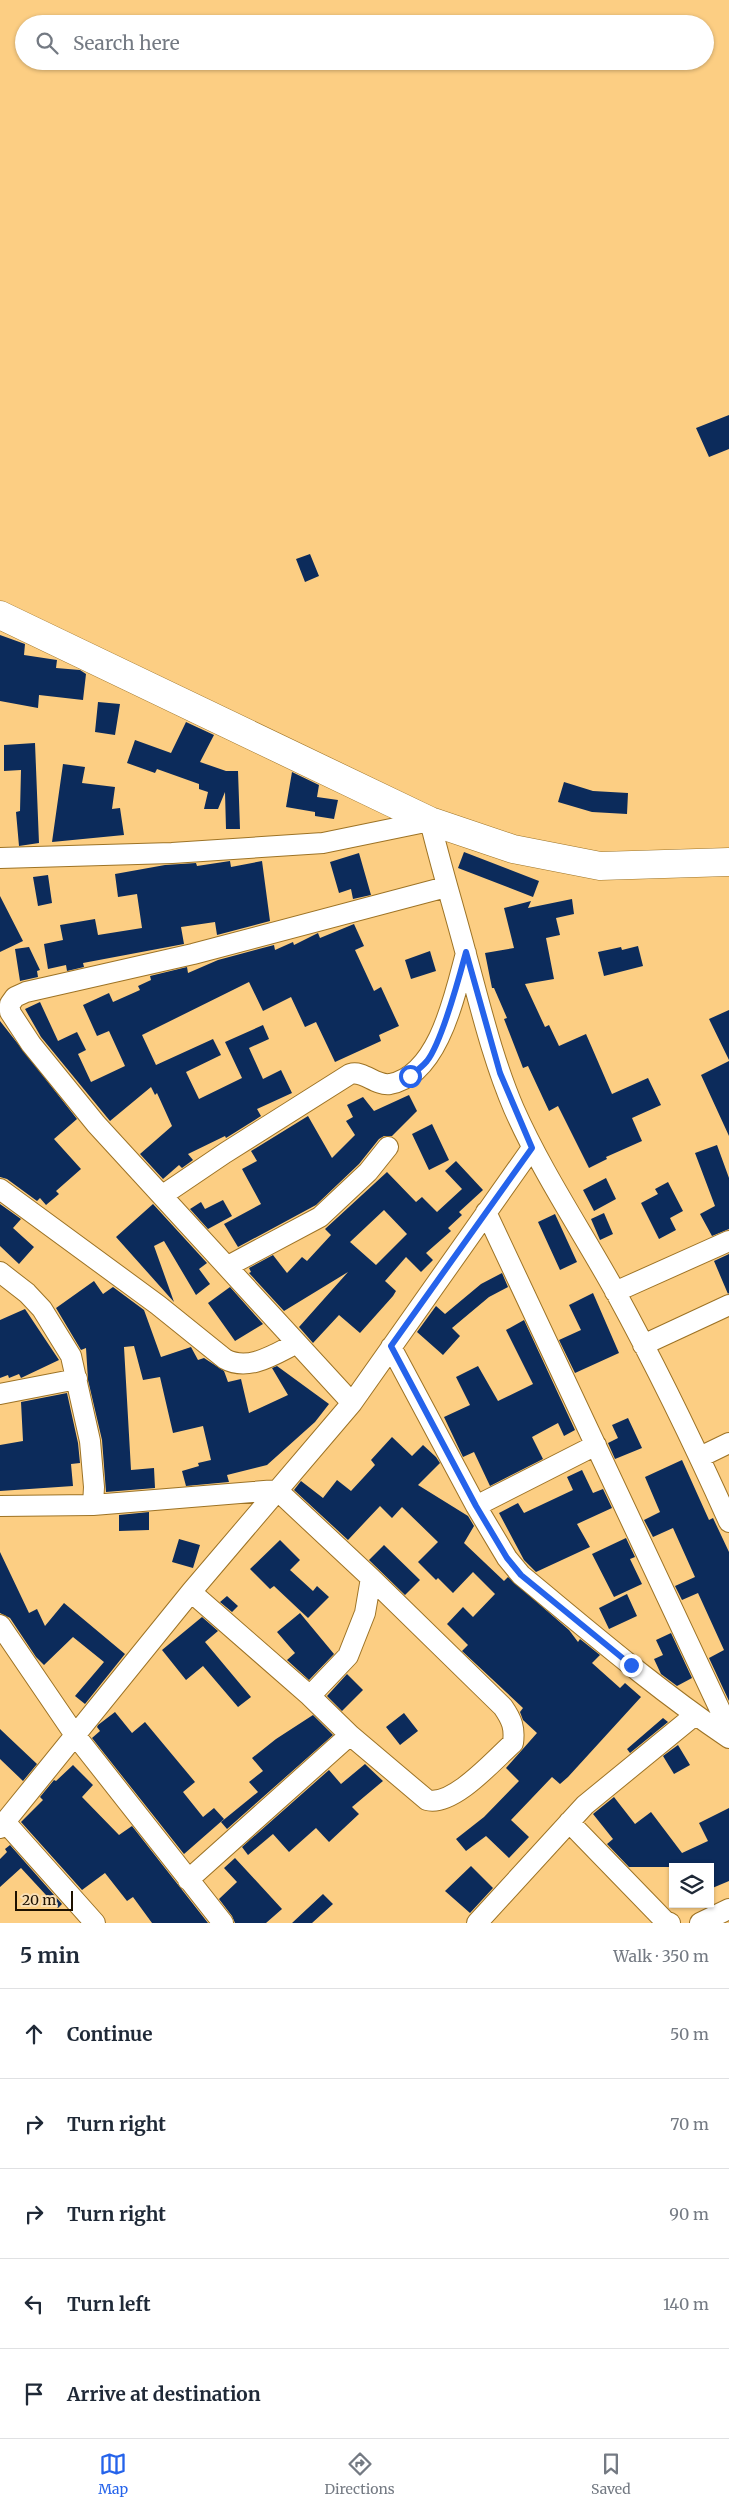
<!DOCTYPE html>
<html lang="en">
<head>
<meta charset="utf-8">
<style>
  :root { --surface:#fff; --page:#f2f2f3; --text:#1f2937; --muted:#747a83; --line:#e0e1e3; --accent:#2563eb }
  body { margin:0; font-family:Merriweather,serif; background:var(--page); color:var(--text) }
  .controls { position:absolute; right:15px; bottom:15px; display:grid; overflow:hidden; border-radius:0px; box-shadow:0 1px 4px #0004 }
  .controls button { width:45px; height:45px; display:grid; place-items:center; padding:0; border:0; border-bottom:1px solid var(--line); background:var(--surface); color:var(--text); font:25px sans-serif }
  .scale { position:absolute; left:15px; bottom:12px; width:58px; box-sizing:border-box; padding-left:5px; border:2px solid #1e1100; border-top:0; font-size:14px; line-height:18px; white-space:nowrap; color:#1e1100; -webkit-text-stroke:4px #fadfb4; paint-order:stroke }
  .stop { position:absolute; width:15px; height:15px; margin:-11px; border:4px solid #2563eb; border-radius:50%; background:#fff }
  .stop.end { background:#2563eb; border-color:#fff; box-shadow:0 1px 5px #0008 }
  .list { margin:0; padding:0; list-style:none }
  h2 { display:flex; justify-content:space-between; align-items:center; height:65px; margin:0; padding:0 20px; font-size:21px }
  h2 small { font-size:16px; font-weight:400; color:var(--muted) }
  .list li { display:grid; grid-template-columns:32px 1fr auto; gap:15px; align-items:center; box-sizing:border-box; height:90px; padding:0 20px; border-top:1px solid var(--line) }
  .list b { display:block; font-size:19px; white-space:nowrap }
  .list em { font-size:16px; font-style:normal; color:var(--muted) }
  .icon { flex:none; width:28px; height:28px; fill:none; stroke:currentColor; stroke-width:2; stroke-linecap:round; stroke-linejoin:round }
  .map { position:relative; flex:none; width:729px; height:1923px; overflow:hidden }
  .search { position:absolute; background:var(--surface); box-shadow:0 1px 4px #0004; left:15px; right:15px; top:15px; height:55px; display:flex; align-items:center; gap:12px; box-sizing:border-box; padding:0 18px; border-radius:28px; color:var(--muted); font-size:19px }
  .sheet { height:515px; background:var(--surface) }
  nav { display:flex; justify-content:space-around; align-items:center; box-sizing:border-box; height:70px; border-top:1px solid var(--line); background:var(--surface); font-size:14px; color:var(--muted) }
  nav a { display:grid; justify-items:center; gap:2px }
  nav .on { color:var(--accent) }
  .map>svg:first-child { display:block }
</style>
</head>
<body>
<div class="map">
<svg width="729" height="1923" viewBox="0 0 729 1923">
  <rect width="100%" height="100%" fill="#fcce83"/>
  <!-- building -->
  <path fill="#0c2b5b" fill-rule="evenodd" d="M729 415V449L709 457 696 428Z
    M310 554 319 576 305 582 296 559Z
    M0 635 25 644 24 655 57 660 56 668 80 670 86 674 83 700 39 695 38 708 0 701Z
    M98 702 120 704 115 735 95 732Z
    M186 722 214 735 200 762 226 771H238L240 829H226L225 792 218 809H204L208 792 199 789V784L157 769 155 773 127 763 135 740 171 753Z
    M35 743 39 843 19 846 16 812 20 811 21 770 4 771V745Z
    M63 764 85 767 82 783 115 787 112 809 120 808 124 835 52 842Z
    M292 772 319 785 317 797 338 800 334 819 315 816V812L286 807Z
    M564 782 593 791 628 793 627 814 592 812 558 802Z
    M464 852 539 881 533 897 458 868Z
    M359 853 371 895 353 899 351 889 339 893 330 862Z
    M230 861 231 867 262 861 270 921 217 935 215 922 181 927 184 944 83 963 84 967 67 971 66 965 48 969 44 944 63 940 60 925 95 919 98 935 142 928 137 894 118 897 115 874 165 865 196 863 197 866Z
    M48 875 52 903 38 906 33 877Z
    M0 896 23 941 0 952Z
    M572 899 574 914 556 918 560 935 546 938 554 979 525 984 545 1027 549 1025 559 1046 586 1034 612 1094 648 1078 661 1105 632 1118 642 1141 606 1157 607 1159 589 1168 558 1106 549 1111 528 1066 523 1068 504 1019 507 1018 494 988H492L485 953 514 948 504 908 531 901 528 908Z
    M354 924 364 946 355 950 374 991 381 987 399 1026 379 1035 381 1041 335 1062 316 1022 305 1027 291 997 263 1011 249 982 142 1035 156 1065 213 1039 221 1055 186 1072 199 1099 242 1078 225 1042 263 1025 269 1039 249 1048 263 1079 281 1070 292 1093 257 1109 261 1116 226 1138 225 1136 188 1154 193 1160 182 1168 179 1165 163 1179 140 1154 172 1126 157 1093 155 1095 151 1087 110 1121 41 1037 25 1009 40 1002 58 1041 77 1032 86 1050 78 1054 91 1082 125 1066 109 1031 97 1036 83 1005 109 993 113 1002 140 990 138 986 151 980 150 976 187 967 188 973 218 960 274 945 275 950 293 942 294 945 318 933 320 938Z
    M638 946 643 966 604 976 598 952 621 947 622 950Z
    M29 947 40 970 37 971 38 977 20 981 15 949Z
    M430 951 436 971 411 979 405 960Z
    M729 1010V1060L709 1019Z
    M0 1021 77 1119 54 1139 81 1169 56 1191 59 1194 46 1205 40 1198 37 1201 7 1179 0 1177Z
    M729 1061V1136L701 1075Z
    M409 1095 417 1111 392 1136H384L379 1139 359 1164 316 1205 238 1247 224 1224 261 1204 242 1169 257 1161 251 1151 308 1116 332 1158 355 1135 346 1121 353 1117 347 1105 363 1097 374 1111Z
    M432 1124 449 1160 429 1170 412 1134Z
    M717 1145 729 1178V1229L712 1236 700 1214 715 1206 695 1153Z
    M456 1161 483 1190 459 1212 462 1215 448 1228 451 1231 426 1253 433 1260 421 1272 406 1257 385 1281 396 1291 393 1296 360 1333 339 1315 313 1343 299 1327 348 1272 284 1311 249 1273 251 1272 249 1268 273 1255 287 1273 302 1257 307 1261 331 1235 325 1229 387 1172 416 1202 422 1197 437 1212 462 1189 445 1171ZM384 1210 407 1234 376 1265 350 1242Z
    M606 1178 616 1199 594 1211 583 1190Z
    M668 1182 683 1211 670 1218 676 1230 659 1239 641 1203 658 1194 655 1189Z
    M223 1200 232 1216 208 1229 190 1209 201 1202 205 1209Z
    M0 1204 21 1219 13 1228 34 1247 19 1264 0 1246Z
    M153 1204 207 1263 199 1269 210 1284 196 1295 164 1241 154 1246 174 1302 116 1237Z
    M604 1213 613 1234 600 1240 591 1219Z
    M555 1214 577 1262 560 1270 538 1222Z
    M729 1254V1293L728 1294 714 1261Z
    M502 1273 508 1287 489 1297 452 1328 460 1336 443 1355 417 1332 436 1306 445 1314 481 1284Z
    M94 1281 103 1294 113 1287 144 1310 161 1357 191 1347 198 1360 204 1358 224 1371 228 1382 241 1379 249 1413 288 1395 272 1368 277 1366 329 1404 315 1422 267 1465 227 1475 229 1482 186 1486 182 1471 199 1466 198 1463 211 1460 203 1426 173 1433 160 1377 143 1380 134 1346 124 1347 131 1470 154 1468 155 1488 106 1492 102 1440 88 1380 86 1348 81 1350 56 1308Z
    M230 1287 263 1324 235 1341 208 1303Z
    M593 1293 619 1353 575 1373 559 1340 581 1330 569 1305Z
    M25 1309 59 1360 21 1378 19 1374 9 1378 8 1375 0 1378V1320Z
    M524 1320 575 1430 564 1436 558 1423 532 1437 543 1459 490 1486 474 1452 463 1457 444 1417 470 1405 456 1377 478 1366 498 1401 533 1384 506 1330Z
    M67 1393 78 1443 80 1463 71 1464 73 1486 0 1491V1445L23 1441 21 1402Z
    M628 1418 642 1448 615 1459 608 1443 618 1438 612 1425Z
    M392 1437 412 1456 423 1445 436 1457 440 1463 418 1485 468 1516 474 1526 464 1543 504 1581 508 1577 569 1630 578 1642 580 1639 600 1655 592 1663 620 1688 625 1683 641 1697 568 1777 560 1784 552 1777 511 1820 529 1837 509 1858 486 1836 466 1851 456 1839 484 1817 519 1781 506 1768 537 1733 523 1720 520 1712 523 1708 462 1651 468 1645 447 1624 463 1607 473 1617 495 1594 473 1572 453 1593 438 1578 436 1580 418 1562 438 1542 402 1507 392 1518 380 1506 348 1540 294 1490 301 1481 323 1498 337 1480 351 1491 375 1465 371 1460Z
    M682 1460 709 1520 713 1518 729 1552V1701L709 1658 724 1650 698 1593 682 1600 675 1586 695 1577 673 1528 653 1537 644 1520 660 1512 645 1477Z
    M582 1470 593 1493 603 1489 612 1508 577 1524 590 1547 536 1572 524 1560 499 1513 518 1503 524 1513 573 1490 567 1477Z
    M149 1512V1530L119 1531V1515Z
    M626 1538 635 1557 630 1559 642 1584 614 1597 592 1554Z
    M179 1539 200 1545 193 1568 172 1562Z
    M280 1540 300 1560 290 1570 313 1591 317 1586 329 1597 308 1618 274 1586 270 1589 250 1569Z
    M384 1545 420 1580 405 1595 369 1560Z
    M0 1552 29 1613 37 1609 45 1626 64 1603 125 1654 85 1704 75 1696 104 1662 73 1637 44 1665 36 1657 10 1618 0 1613Z
    M627 1594 637 1616 609 1629 599 1608Z
    M227 1596 238 1606 232 1612 220 1602Z
    M300 1613 334 1654 309 1680 287 1660 295 1653 277 1632Z
    M202 1617 218 1631 205 1642 251 1697 238 1707 203 1666 186 1680 162 1650Z
    M671 1633 692 1678 677 1686 661 1674 654 1659 663 1655 656 1640Z
    M347 1674 363 1690 342 1711 327 1696Z
    M115 1712 132 1733 145 1722 195 1782 183 1792 203 1817 214 1808 224 1819 184 1854 92 1738 100 1731 97 1727 98 1725Z
    M404 1713 418 1731 400 1745 386 1727Z
    M313 1715 333 1735 227 1829 221 1822 258 1792 249 1782 263 1771 252 1758 276 1739Z
    M663 1718 668 1722 630 1753 627 1749Z
    M0 1729 37 1764 23 1781 0 1759Z
    M678 1745 690 1765 674 1774 663 1756Z
    M365 1764 383 1781 352 1807 359 1814 329 1842 316 1828 289 1852 273 1834 248 1855 242 1847 329 1770 341 1784Z
    M73 1765 93 1785 82 1797 119 1835 132 1826 208 1923H152L133 1897 127 1901 105 1873 82 1890 21 1822 43 1800 40 1797 54 1780 56 1781Z
    M614 1797 635 1824 651 1812 682 1853 708 1841 699 1823 729 1808V1881L710 1889V1867H629L607 1844 613 1839 593 1814Z
    M10 1845 62 1904 58 1908 21 1868 0 1887V1859L7 1852 5 1849Z
    M235 1858 282 1909 266 1923H235L232 1916 219 1899 237 1882 224 1868Z
    M471 1866 493 1888 470 1913 445 1891Z
    M323 1894 333 1904 312 1923H292Z"/>
  <g fill="none" stroke-linecap="round" stroke-linejoin="round">
    <!-- street casing -->
    <g stroke="#9d7325" stroke-width="22">
      <path id="street" d="M0 858 172 853 323 843 430 821C441 867 455 912 467 958 481 1009 493 1060 514 1109 542 1172 581 1230 615 1291 656 1366 694 1444 729 1522
        M0 1189 158 1305 225 1359C249 1372 275 1354 297 1343
        M163 1195 225 1153 350 1074C364 1070 375 1086 390 1084 439 1075 455 994 466 953
        M486 1212 729 1729
        M228 1266 320 1217 368 1172 388 1147
        M0 1272 27 1293 42 1309 71 1356 90 1441 94 1487 93 1505
        M615 1292 729 1241
        M643 1345 729 1305
        M391 1347 476 1506 507 1558 521 1575C589 1631 656 1689 729 1738
        M0 1394 77 1379
        M352 1403 96 1124 31 1044 10 1012V1004L15 997 26 992 193 954 446 887
        M700 1457 729 1443
        M0 1506 93 1505 277 1490 371 1578 503 1707C512 1720 515 1728 513 1743 494 1760 453 1807 427 1800L350 1735 310 1696 191 1592
        M476 1506 596 1445
        M0 1625 75 1735 223 1923
        M310 1696 348 1656 365 1613 371 1578
        M5 1822 95 1923
        M569 1822 665 1921 670 1923
        M0 1828 191 1592 352 1403 532 1148
        M188 1880 350 1735
        M477 1923 585 1805 695 1715
        M700 1923 729 1909"/>
    </g>
    <!-- secondary casing -->
    <g stroke="#9d7325" stroke-width="29">
      <path id="secondary" d="M0 615 430 821 513 849 600 866 729 862"/>
    </g>
    <!-- street -->
    <use href="#street" stroke="#fff" stroke-width="20"/>
    <!-- secondary -->
    <use href="#secondary" stroke="#fff" stroke-width="28"/>
  </g>
  <g fill="none" stroke-linecap="round" stroke-linejoin="round">
    <!-- route -->
    <path stroke="#2563eb" stroke-width="6" d="M410 1076C415 1072 422 1067 427 1061 442 1042 459 978 466 952L500 1073 532 1148 391 1346 476 1506 507 1558 521 1575 631 1665"/>
  </g>
</svg>
<div class="controls">
<button><svg class="icon" aria-label="layers" viewBox="0 0 24 24"><path d="M12 4l9 5-9 5-9-5zM3 14l9 5 9-5"/></svg></button>
</div>
<div class="scale">20 m</div>
<div class="stop" style="left:410px;top:1076px"></div>
<div class="stop end" style="left:631px;top:1665px"></div>
<div class="search"><svg class="icon" aria-label="search" viewBox="0 0 24 24"><circle cx="10" cy="10" r="6"/><path d="M15 15l6 6"/></svg>Search here</div>
</div>
<section class="sheet">
<h2>5 min<small>Walk · 350 m</small></h2>
<ul class="list">
<li><svg class="icon" aria-label="ahead" viewBox="0 0 24 24"><path d="M12 20V5M6 11l6-6 6 6"/></svg><div><b>Continue</b></div><em>50 m</em></li>
<li><svg class="icon" aria-label="right" viewBox="0 0 24 24"><path d="M7 20v-9h11M14 6l5 5-5 5"/></svg><div><b>Turn right</b></div><em>70 m</em></li>
<li><svg class="icon" aria-label="right" viewBox="0 0 24 24"><path d="M7 20v-9h11M14 6l5 5-5 5"/></svg><div><b>Turn right</b></div><em>90 m</em></li>
<li><svg class="icon" aria-label="left" viewBox="0 0 24 24"><path d="M17 20v-9H6M10 6l-5 5 5 5"/></svg><div><b>Turn left</b></div><em>140 m</em></li>
<li><svg class="icon" aria-label="arrive" viewBox="0 0 24 24"><path d="M6 21V4h12l-3 4 3 4H6"/></svg><div><b>Arrive at destination</b></div></li>
</ul>
</section>
<nav>
<a class="on"><svg class="icon" aria-label="map" viewBox="0 0 24 24"><path d="M3 6l6-2 6 2 6-2v14l-6 2-6-2-6 2zM9 4v14M15 6v14"/></svg>Map</a>
<a><svg class="icon" aria-label="directions" viewBox="0 0 24 24"><path d="M12 3l9 9-9 9-9-9zM9 14v-3h6M13 9l2 2-2 2"/></svg>Directions</a>
<a><svg class="icon" aria-label="saved" viewBox="0 0 24 24"><path d="M7 4h10v16l-5-4-5 4z"/></svg>Saved</a>
</nav>
</body>
</html>
